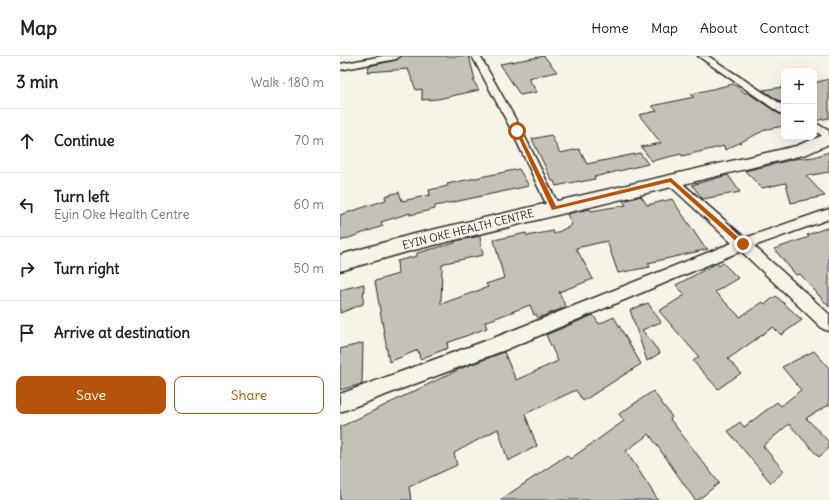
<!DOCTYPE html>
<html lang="en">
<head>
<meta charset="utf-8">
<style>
  :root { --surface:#fff; --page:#f6f6f6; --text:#202124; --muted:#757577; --line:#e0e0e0; --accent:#b45309 }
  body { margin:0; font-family:Delius,sans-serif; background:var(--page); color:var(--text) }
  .controls { position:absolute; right:12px; top:12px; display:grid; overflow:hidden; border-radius:8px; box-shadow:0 4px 16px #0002 }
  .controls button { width:36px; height:36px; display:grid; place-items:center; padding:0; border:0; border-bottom:1px solid var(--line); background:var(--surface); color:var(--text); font:20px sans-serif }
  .stop { position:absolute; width:12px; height:12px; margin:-9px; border:3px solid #b45309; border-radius:50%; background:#fff }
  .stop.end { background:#b45309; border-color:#fff; box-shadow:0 1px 4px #0008 }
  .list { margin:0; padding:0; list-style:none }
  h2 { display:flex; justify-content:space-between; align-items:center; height:52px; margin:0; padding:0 16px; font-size:17px }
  h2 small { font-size:13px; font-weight:400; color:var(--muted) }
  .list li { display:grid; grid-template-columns:26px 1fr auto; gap:12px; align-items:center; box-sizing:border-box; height:64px; padding:0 16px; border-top:1px solid var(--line) }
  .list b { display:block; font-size:15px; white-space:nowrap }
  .list p { margin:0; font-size:13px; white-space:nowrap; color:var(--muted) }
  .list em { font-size:13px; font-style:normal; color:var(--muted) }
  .actions { display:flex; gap:8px; padding:12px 16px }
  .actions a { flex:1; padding:9px 0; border:1px solid var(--accent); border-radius:8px; text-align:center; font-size:14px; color:var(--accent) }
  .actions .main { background:var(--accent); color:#fff }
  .icon { flex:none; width:22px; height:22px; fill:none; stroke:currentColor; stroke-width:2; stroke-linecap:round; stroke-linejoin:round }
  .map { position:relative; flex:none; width:489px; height:444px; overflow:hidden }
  header { display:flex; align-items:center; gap:24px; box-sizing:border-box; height:56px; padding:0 20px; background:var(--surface); border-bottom:1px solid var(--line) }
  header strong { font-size:19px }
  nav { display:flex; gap:22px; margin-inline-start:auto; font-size:14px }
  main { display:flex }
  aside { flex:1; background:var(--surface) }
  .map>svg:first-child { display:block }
</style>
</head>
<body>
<header>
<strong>Map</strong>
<nav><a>Home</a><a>Map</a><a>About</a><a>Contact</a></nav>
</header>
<main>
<aside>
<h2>3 min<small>Walk · 180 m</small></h2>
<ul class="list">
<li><svg class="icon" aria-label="ahead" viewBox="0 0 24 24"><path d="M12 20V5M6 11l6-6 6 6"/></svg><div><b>Continue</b></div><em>70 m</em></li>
<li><svg class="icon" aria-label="left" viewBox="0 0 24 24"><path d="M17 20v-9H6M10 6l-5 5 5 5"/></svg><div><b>Turn left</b><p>Eyin Oke Health Centre</p></div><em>60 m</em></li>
<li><svg class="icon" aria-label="right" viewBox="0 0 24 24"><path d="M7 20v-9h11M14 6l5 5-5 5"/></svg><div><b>Turn right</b></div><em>50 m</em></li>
<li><svg class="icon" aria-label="arrive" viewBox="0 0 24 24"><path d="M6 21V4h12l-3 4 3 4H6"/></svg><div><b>Arrive at destination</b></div></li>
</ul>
<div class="actions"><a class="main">Save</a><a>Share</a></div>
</aside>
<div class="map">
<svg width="489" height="444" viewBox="0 0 489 444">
  <rect width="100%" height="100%" fill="#f7f3e8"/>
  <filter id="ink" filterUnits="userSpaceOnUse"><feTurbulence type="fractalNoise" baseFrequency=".025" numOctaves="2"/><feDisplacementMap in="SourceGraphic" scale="8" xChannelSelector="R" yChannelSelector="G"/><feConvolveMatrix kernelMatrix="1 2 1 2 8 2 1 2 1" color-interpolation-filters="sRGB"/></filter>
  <g filter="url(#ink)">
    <!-- building -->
    <path fill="#c4c1b9" stroke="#2b2b2b" d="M61 0H129L135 24H133L139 34 98 43 82 44V33L76 34 68 13 27 16 29 10 56 4Z
      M204 0 217 16 188 22 197 36 180 39 160 8Z
      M489 23V62L474 65V27Z
      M393 28 405 37H408L439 58 444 59V70L427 73 385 94 384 90 342 100 341 98 312 105 301 91 321 87 299 59 317 55 312 50 354 41 351 38Z
      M444 31V48L423 34Z
      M211 79 220 97 239 93 247 108 300 97 308 108 254 121 255 123 240 126 239 125 216 130 214 125H212L192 83Z
      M489 96V116L466 120 485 140 451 147 446 127 422 132 405 115 455 103 474 101Z
      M179 113 189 130 95 150V153L70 159V157L41 166 43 170 0 185V159L46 144 45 140 59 136 62 145 90 139 89 134 108 130 107 128Z
      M388 119 400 136 363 143 352 129Z
      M301 140 307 149 332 143 363 189 368 193 308 207 310 211 278 217 267 185 236 192 253 223 219 236 226 251 198 262 196 258 194 259 190 249 145 266 147 272 107 287 108 292 80 303 78 294 49 306 35 225 58 218 57 205 77 200V197L115 187V185L140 180 143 199 105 207 102 209 101 248 148 231 146 228 164 222 154 184 186 177 187 180 213 175 214 178 232 169 227 158 250 153 251 155 286 149 283 145Z
      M489 171V251L460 218 456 219 434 193 469 181 467 179Z
      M377 207 379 210 383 207 398 222 375 236 400 261 423 246 425 248 436 240 462 264 441 279 433 271 388 303 401 317 378 333 353 305 359 301 319 255 345 239 336 229Z
      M24 228 23 248 0 257V234Z
      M308 247 321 266 302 274 320 297 307 305 290 254Z
      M253 259 259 268 274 261 301 308 243 345 236 334 185 358 197 390 168 405 158 373 114 397 117 409 69 431 71 444H0V371L122 312 164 296 176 324 218 305 206 279Z
      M23 287 22 328 0 334V293Z
      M474 295 489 312V349L466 362 489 386V392L479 401 449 368 423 390 444 415 431 427 388 375 400 366 404 371 437 346 441 350 461 334 442 311Z
      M313 335 332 361 330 363 379 427 358 444H355L309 378 286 395 318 444H160L227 399 230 403 284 365 279 358Z"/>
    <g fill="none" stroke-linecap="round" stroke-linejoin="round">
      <!-- minor casing -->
      <g stroke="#2b2b2b" stroke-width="3">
        <path id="minor" d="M43 0H60L56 3 0 14V8Z
          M132 0H140L182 75 220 152 219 155 214 157 209 155 208 152 172 75Z
          M358 0H368L444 50V58L440 57Z
          M474 66 489 75V83L485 82 474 74Z
          M331 120 335 121 405 182 489 153V163L414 190 489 258V275L483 273 401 195 165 294 0 356V338L156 281 392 187 327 127 325 124 327 121Z"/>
      </g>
      <!-- primary casing -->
      <g stroke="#2b2b2b" stroke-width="3">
        <path id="primary" d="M489 77V88L467 98 70 195 0 215V199L70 179 456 90Z"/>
      </g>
      <!-- minor -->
      <use href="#minor" fill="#f7f3e8" fill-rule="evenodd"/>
      <!-- primary -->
      <use href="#primary" fill="#f7f3e8" fill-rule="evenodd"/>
    </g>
  </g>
  <!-- route -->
  <path fill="#b45309" d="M175 74 179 75 216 150 331 122 406 188 405 190H401L330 126 212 154Z"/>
  <g text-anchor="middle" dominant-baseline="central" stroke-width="3" stroke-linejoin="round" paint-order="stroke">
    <!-- street labels -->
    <g font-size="11" fill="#2b2b2b" stroke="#f7f3e8">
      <text transform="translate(128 173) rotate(-14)">EYIN OKE HEALTH CENTRE</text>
    </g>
  </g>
</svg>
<div class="controls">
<button>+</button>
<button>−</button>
</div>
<div class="stop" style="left:177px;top:75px"></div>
<div class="stop end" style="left:403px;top:188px"></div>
</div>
</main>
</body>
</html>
